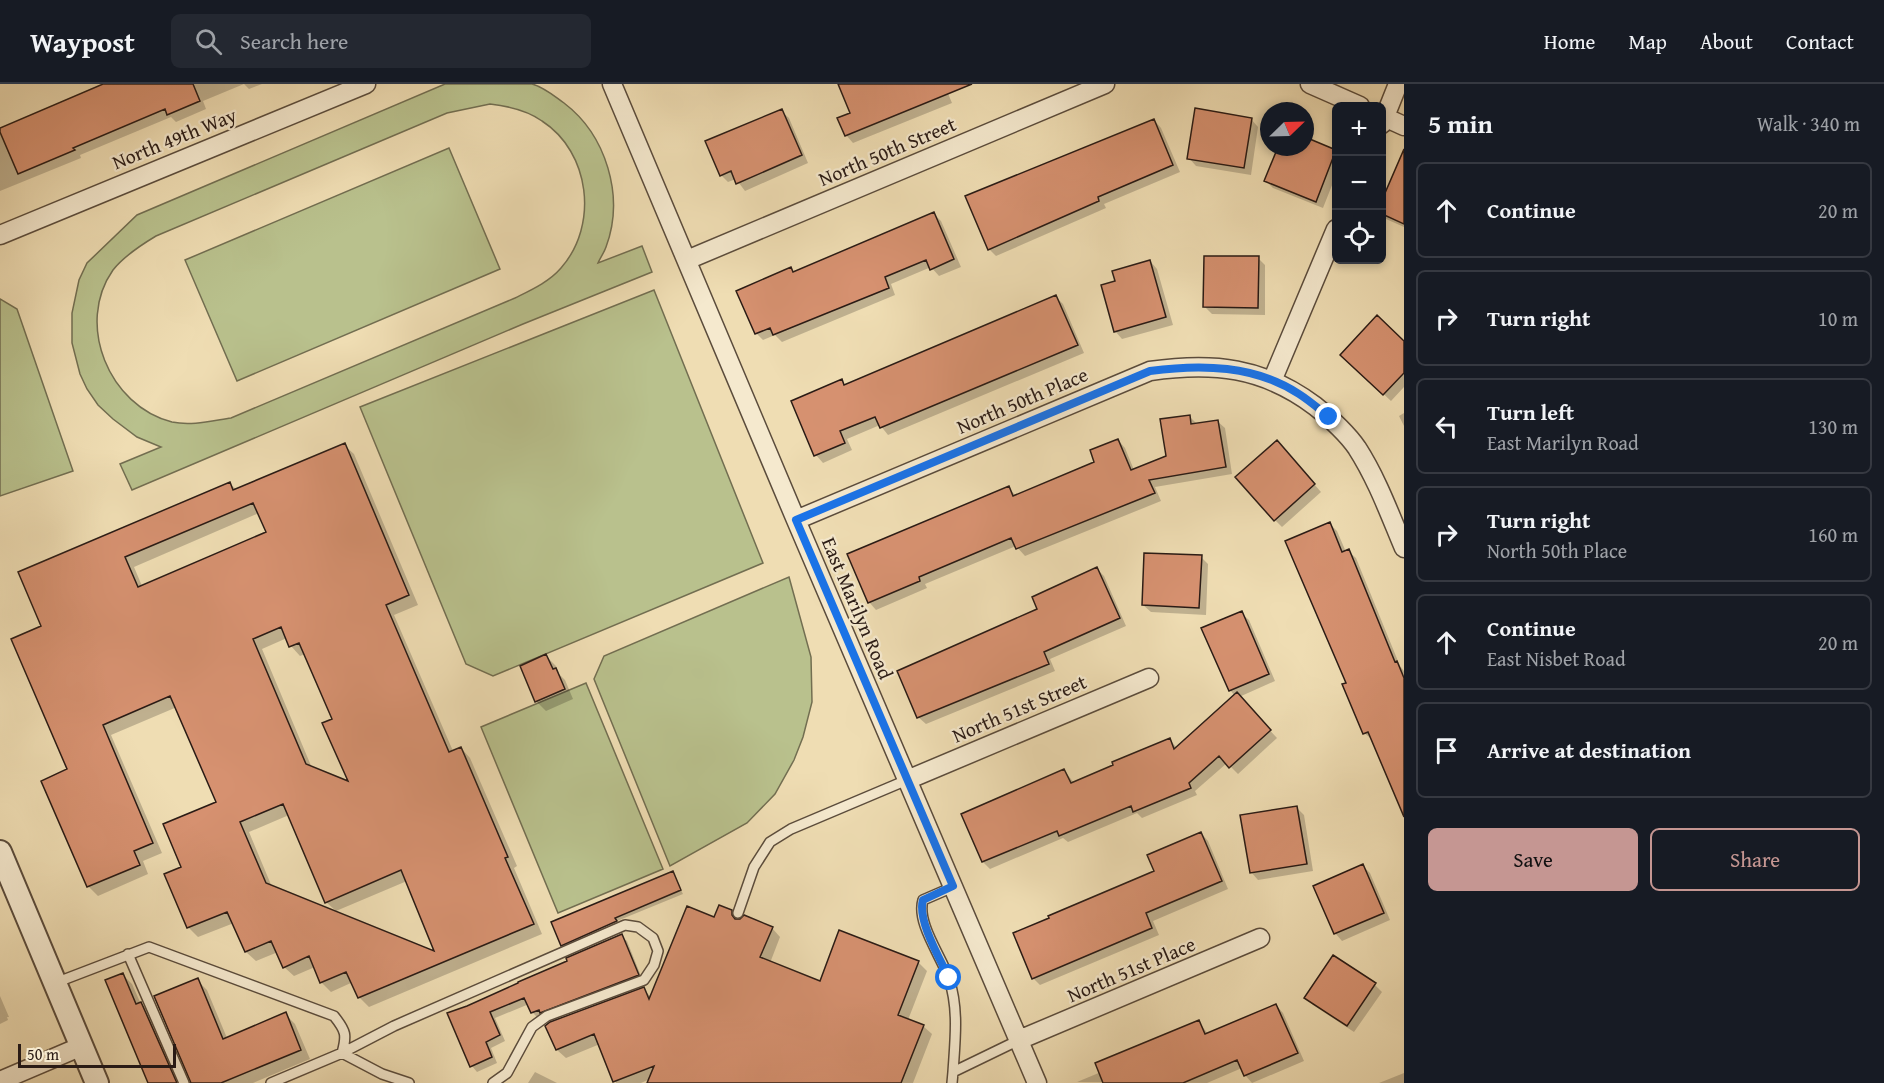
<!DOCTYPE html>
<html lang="en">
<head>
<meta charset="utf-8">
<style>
  :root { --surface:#171b24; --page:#242831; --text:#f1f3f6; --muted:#9ea1a6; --line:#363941; --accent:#c59692 }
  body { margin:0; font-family:"Gentium Book Plus",serif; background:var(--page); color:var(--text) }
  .controls { position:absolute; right:18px; top:18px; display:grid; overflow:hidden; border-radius:9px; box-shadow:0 3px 9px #0003 }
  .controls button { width:54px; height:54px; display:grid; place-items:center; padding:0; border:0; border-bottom:2px solid var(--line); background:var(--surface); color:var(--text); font:30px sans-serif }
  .compass { position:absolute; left:1260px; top:18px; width:54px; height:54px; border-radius:50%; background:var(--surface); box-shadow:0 3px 9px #0003; rotate:67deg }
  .scale { position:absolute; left:18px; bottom:15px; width:158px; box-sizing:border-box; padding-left:6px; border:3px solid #2a1b15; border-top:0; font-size:16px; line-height:21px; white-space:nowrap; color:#2a1b15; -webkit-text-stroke:4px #f5e9ce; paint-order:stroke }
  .stop { position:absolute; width:18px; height:18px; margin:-14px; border:4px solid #1a73e8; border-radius:50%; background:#fff }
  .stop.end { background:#1a73e8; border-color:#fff; box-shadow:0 2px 6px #0008 }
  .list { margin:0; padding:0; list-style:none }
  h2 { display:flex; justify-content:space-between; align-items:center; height:78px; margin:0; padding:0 24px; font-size:26px }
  h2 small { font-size:20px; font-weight:400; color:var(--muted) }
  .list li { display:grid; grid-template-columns:39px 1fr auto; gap:18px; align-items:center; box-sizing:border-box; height:96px; margin:0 12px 12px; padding:0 12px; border:2px solid var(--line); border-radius:9px }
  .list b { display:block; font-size:22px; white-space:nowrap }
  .list p { margin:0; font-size:20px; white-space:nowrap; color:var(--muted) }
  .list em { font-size:20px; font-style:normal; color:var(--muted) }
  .actions { display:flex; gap:12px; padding:18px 24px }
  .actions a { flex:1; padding:14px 0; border:2px solid var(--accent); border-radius:9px; text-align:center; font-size:21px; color:var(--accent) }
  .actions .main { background:var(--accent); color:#111 }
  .icon { flex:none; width:33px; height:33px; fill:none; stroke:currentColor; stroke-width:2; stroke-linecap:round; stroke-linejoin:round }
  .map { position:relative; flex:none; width:1404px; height:999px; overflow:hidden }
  header { display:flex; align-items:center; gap:36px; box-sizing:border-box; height:84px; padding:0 30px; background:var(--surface); border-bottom:2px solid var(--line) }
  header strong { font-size:28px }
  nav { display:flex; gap:33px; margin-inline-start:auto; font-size:21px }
  .search { width:420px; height:54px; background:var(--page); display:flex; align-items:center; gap:15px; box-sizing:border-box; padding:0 21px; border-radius:9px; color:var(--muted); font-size:22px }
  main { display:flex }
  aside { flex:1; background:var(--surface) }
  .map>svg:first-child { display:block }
</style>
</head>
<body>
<header>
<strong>Waypost</strong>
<div class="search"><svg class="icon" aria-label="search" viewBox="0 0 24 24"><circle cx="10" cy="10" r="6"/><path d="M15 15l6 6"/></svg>Search here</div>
<nav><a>Home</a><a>Map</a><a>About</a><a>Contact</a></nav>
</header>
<main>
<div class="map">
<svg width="1404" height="999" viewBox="0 0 1404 999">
  <rect width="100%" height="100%" fill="#efddb3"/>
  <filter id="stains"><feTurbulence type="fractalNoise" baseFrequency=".00333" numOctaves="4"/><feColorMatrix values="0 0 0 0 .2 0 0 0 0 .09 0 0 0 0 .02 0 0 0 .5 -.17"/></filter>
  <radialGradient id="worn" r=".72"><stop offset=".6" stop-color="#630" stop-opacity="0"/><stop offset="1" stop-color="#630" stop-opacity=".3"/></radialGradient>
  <!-- green -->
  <path fill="#b9c18d" stroke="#726e51" stroke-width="1.5" fill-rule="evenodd" d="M445 0C465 0 485 0 505 0 513 0 524 0 532 0 544 3 554 12 564 19 606 51 625 112 606 163 604 169 600 174 598 179L642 162 652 188 523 240 132 406 120 380 161 363 137 353 113 335 98 321 87 305 80 290 72 259V229L79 196 87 179 137 131ZM490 20C508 22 527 26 542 37 590 68 599 141 561 184 549 198 531 206 515 214L231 334C211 337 191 342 172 338 109 322 75 240 113 186 124 172 141 161 156 152L447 29Z
    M449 64 500 185 237 297 185 176Z
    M654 206 763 479 493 592 466 580 360 323Z
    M0 215 17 225 73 387 0 412Z
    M789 493 811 573 812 618 803 653 794 676 775 710 747 739 670 782 594 595 604 572Z
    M586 599 663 785 558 829 481 643Z"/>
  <!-- shadow -->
  <path fill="#0003" fill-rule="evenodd" d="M107 0H262L249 5 244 0 203 17 206 25 176 38 171 33 80 71 81 74 0 107V46Z
    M848 0H944L952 19 853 59 846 51 852 29Z
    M781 27 789 34 808 79 745 107 736 95 728 98 721 91Z
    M1251 35 1258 43 1251 91 1196 82 1189 74Z
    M1154 36 1161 44 1180 88 1104 120 1106 124 996 172 989 165Z
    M1305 55 1336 68V91L1323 124 1273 104 1266 97 1280 63H1305Z
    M1394 90 1404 95V143L1386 135 1382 131V120Z
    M934 130 941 137 961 183 939 192 931 183 891 200 895 211 782 258 775 251 763 256 756 249 791 185 794 189Z
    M1258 174 1265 181V231L1212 230 1205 223Z
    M1150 177 1157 185 1173 241 1122 255 1115 247 1116 198Z
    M1056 213 1063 220 1084 269 888 351 880 341 847 355 852 366 823 379 816 371 841 297 846 302Z
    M1404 259V303L1391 317 1342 271Z
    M1404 329V342L1399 332Z
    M1189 332 1197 340 1217 337 1225 344 1232 390 1155 403 1161 417 1025 472 1016 462 925 500 927 504 876 526 869 518 1008 403 1016 412 1096 379 1118 356 1125 364 1134 386 1167 372Z
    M344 361 354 370 418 521 394 531 453 667 461 664 470 674 517 782 514 784 542 850 369 923 359 913 353 898 331 908 321 898 315 883 294 892 284 883 278 868 256 877 246 868 234 839 198 853 189 844 166 791 183 783 218 718 177 623 111 651 162 769 143 777 148 790 98 812 88 802 43 543 20 489 229 399 237 406ZM259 429 268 449 142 502 134 483ZM287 554 291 562 300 572 305 570 334 635 350 699 312 684 262 565ZM289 731 326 818 336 827 407 797 437 870 272 803 249 748Z
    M1284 366 1321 408 1282 443 1275 436Z
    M1330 440 1337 447 1346 468 1348 467 1356 474 1400 582 1404 587V728L1373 656 1364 649 1348 599Z
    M1201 473 1208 480 1206 531 1151 528 1143 521Z
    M1097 485 1104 492 1126 542 1050 575 1055 587 926 640 918 633 1039 526Z
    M1241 529 1249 536 1275 597 1239 613 1277 654 1238 690 1227 679 1195 707 1197 711 1142 734 1137 729 1068 758 1063 754 990 785 983 778 963 731 1064 686 1074 699 1170 656 1177 664 1235 612 1230 606Z
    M546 572 556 582 559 590 565 596 573 615 546 627 536 617Z
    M1297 724 1304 731 1313 787 1258 796 1251 788Z
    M1201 749 1208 757 1228 805 1153 837 1159 851 1040 901 1033 894Z
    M1363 782 1370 789 1390 836 1342 857 1335 849Z
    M672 788 683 810 617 837 619 841 565 864 562 861Z
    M731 827 740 837 772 844 780 853 770 879 820 899 918 878 927 887 908 936 923 942 932 950 913 999H649L650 995 641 999H616L600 960 566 974 557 966 547 942 643 905 651 913 715 835Z
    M621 852 627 857 643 897 538 934 532 928 529 920 495 934 505 957 491 964 497 979 477 988 472 982 449 930 569 878Z
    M123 891 132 900 140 918 151 929 181 999H150Z
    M197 896 207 906 227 954 285 930 295 940 310 975 253 999H191Z
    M1375 901 1382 908 1354 948 1313 921 1306 914Z
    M0 912 9 933H7L8 936 0 940Z
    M1276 921 1283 929 1304 977 1252 999 1245 991 1242 984 1207 999 1077 998 1101 988 1199 938 1208 950Z
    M535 988 557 999H528Z
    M1404 989V999H1379Z"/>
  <!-- building -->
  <path fill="#d69170" stroke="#2a1b15" stroke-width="1.5" fill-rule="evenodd" d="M103 0H193L200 17 167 31 165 25 73 64 75 66 18 90 0 48V44Z
    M838 0H972L845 52 837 34 850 29Z
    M1195 24 1252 34 1244 84 1187 75Z
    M782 25 802 71 736 100 731 87 720 92 705 57Z
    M1154 35 1173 81 1098 113 1099 117 988 166 965 112Z
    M1305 53 1336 66 1316 118 1264 97 1278 63H1305Z
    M1404 65V140L1382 130V116Z
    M934 128 954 175 930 186 926 176 885 193 889 204 773 251 770 244 755 250 736 207 791 183 793 188Z
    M1204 172H1259L1258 224 1203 223Z
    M1150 176 1166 233 1114 248 1101 201 1115 197 1112 187Z
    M1056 211 1078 261 880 344 875 333 840 347 845 359 814 372 791 317 842 295 844 301Z
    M1377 231 1404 257V289L1383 311 1340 271Z
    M1190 331 1191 340 1218 336 1226 383 1149 396 1155 409 1016 465 1011 454 919 493 920 497 868 519 847 470 1009 402 1013 412 1094 378 1090 366 1118 355 1131 386 1166 372 1160 335Z
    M1277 356 1315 400 1274 437 1235 393Z
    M345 359 409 511 386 521 449 668 461 663 508 773 505 774 534 840 358 914 346 888 320 899 309 872 283 884 271 857 245 868 227 828 187 844 164 790 181 783 163 740 216 718 170 612 103 641 153 759 134 767 140 781 87 803 41 697 67 685 11 555 41 542 18 488 230 398 233 406ZM253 419 266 448 138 503 125 473ZM281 543 289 563 299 559 332 635 322 639 348 697 306 680 253 555ZM283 720 325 819 401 786 434 867 266 799 240 738Z
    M1330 438 1342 468 1349 465 1395 578 1397 577 1404 594V733L1368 648 1363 650 1342 600 1346 599 1285 457Z
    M1144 469 1202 471 1199 524 1142 521Z
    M1097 483 1120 534 1044 568 1049 580 917 634 897 587 1037 525 1032 513Z
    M1242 527 1269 590 1229 607 1201 544Z
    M546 570 553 585 556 584 565 605 535 618 520 582Z
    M1237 608 1271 646 1229 684 1219 672 1189 699 1191 704 1133 728 1131 722 1059 752 1057 747 982 778 961 730 1064 685 1071 699 1113 681 1112 678 1170 654 1174 665Z
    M1297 722 1307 780 1250 789 1240 731Z
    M1201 748 1222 797 1146 829 1152 844 1032 895 1013 849 1049 834 1048 832 1154 787 1147 771Z
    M1363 780 1384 829 1334 850 1313 802Z
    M673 787 681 806 615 834 617 837 561 862 551 838Z
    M719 821 732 826V831L735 835H740L744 831 773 843 760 873 820 897 839 846 919 877 898 931 924 941 901 999H647L654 982 613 998 594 950 556 966 545 942 550 938 644 903 649 915 687 822 714 833Z
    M622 850 639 891 540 929 539 926 531 929 524 914 490 928 500 951 486 958 492 973 470 983 447 929 467 922 518 899V898L567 877 566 874Z
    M1333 871 1376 899 1347 942 1304 914Z
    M123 889 136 920 141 918 177 999H148L105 896Z
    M198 894 223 955 286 928 301 966 221 999H191L154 912Z
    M1276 920 1298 969 1244 992 1237 976 1183 999H1103L1095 979 1199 936 1205 950Z"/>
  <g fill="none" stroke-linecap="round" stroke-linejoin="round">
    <!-- service casing -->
    <g stroke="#5b4c3c" stroke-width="12">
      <path id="service" d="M953 803 923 816C916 839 942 873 949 895 959 925 955 957 953 988
        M738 829 754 783 770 758 791 745 907 696
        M128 870 184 999
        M55 899 149 863 334 932C346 947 347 951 342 969L271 999
        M342 969 394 942 625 841 638 843 653 854 658 867 654 881 644 896 547 932 532 943 507 989 493 999
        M342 969 382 990 409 999
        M952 999 953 988 1019 956"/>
    </g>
    <!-- minor casing -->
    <g stroke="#5b4c3c" stroke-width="21">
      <path id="minor" d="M612 0 796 436 1037 999
        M1310 0 1360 22
        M1382 32 1404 42
        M1382 40 1398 0
        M0 151 366 0
        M687 176 1105 0
        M1272 297 1336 145
        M796 436 1150 287C1213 278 1263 283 1315 322 1330 334 1346 348 1357 364 1377 395 1390 431 1404 464
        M907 696 1149 594
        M1019 956 1260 854
        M0 997 82 962"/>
    </g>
    <!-- tertiary casing -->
    <g stroke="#5b4c3c" stroke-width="26">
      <path id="tertiary" d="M0 768 97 999"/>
    </g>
    <!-- service -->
    <use href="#service" stroke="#f5e9ce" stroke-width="9"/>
    <!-- minor -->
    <use href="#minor" stroke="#f5e9ce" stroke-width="18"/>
    <!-- tertiary -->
    <use href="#tertiary" stroke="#f5e9ce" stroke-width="22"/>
  </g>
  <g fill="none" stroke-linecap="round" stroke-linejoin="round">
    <!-- route -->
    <path stroke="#1a73e8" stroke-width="8" d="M949 894C940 875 917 836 923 816L953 802 796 436 1150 287C1201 280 1255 281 1299 310 1310 317 1319 325 1329 333"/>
  </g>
  <g text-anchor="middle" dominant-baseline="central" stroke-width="4.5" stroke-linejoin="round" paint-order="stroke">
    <!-- street labels -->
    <g font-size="20" fill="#2a1b15" stroke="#f5e9ce">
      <text transform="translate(174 54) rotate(-22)">North 49th Way</text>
      <text transform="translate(887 67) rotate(-23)">North 50th Street</text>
      <text transform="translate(1022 316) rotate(-23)">North 50th Place</text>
      <text transform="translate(858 524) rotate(67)">East Marilyn Road</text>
      <text transform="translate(1019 624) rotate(-23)">North 51st Street</text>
      <text transform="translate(1131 885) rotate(-23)">North 51st Place</text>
    </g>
  </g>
  <rect width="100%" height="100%" filter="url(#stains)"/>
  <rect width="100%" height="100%" fill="url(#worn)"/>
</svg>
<div class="controls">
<button>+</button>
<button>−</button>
<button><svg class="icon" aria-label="locate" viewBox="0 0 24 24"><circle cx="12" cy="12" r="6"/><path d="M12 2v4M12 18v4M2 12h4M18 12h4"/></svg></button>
</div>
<svg class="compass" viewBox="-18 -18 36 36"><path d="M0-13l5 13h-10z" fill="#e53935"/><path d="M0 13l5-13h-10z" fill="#9ea1a6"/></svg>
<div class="scale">50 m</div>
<div class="stop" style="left:949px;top:894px"></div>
<div class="stop end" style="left:1329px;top:333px"></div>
</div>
<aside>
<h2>5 min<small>Walk · 340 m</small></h2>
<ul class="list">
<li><svg class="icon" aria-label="ahead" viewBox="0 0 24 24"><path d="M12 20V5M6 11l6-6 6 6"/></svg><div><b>Continue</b></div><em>20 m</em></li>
<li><svg class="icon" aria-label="right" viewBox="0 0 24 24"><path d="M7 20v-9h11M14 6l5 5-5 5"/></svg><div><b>Turn right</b></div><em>10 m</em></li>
<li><svg class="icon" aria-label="left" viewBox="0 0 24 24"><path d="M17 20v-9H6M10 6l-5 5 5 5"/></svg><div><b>Turn left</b><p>East Marilyn Road</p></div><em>130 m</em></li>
<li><svg class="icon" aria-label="right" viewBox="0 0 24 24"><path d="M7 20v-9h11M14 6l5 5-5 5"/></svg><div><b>Turn right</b><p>North 50th Place</p></div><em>160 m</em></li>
<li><svg class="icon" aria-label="ahead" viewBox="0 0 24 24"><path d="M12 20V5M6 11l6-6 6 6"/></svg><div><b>Continue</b><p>East Nisbet Road</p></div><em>20 m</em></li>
<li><svg class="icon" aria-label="arrive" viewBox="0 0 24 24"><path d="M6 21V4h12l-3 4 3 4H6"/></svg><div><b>Arrive at destination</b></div></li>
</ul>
<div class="actions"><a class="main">Save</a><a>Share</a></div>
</aside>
</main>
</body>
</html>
